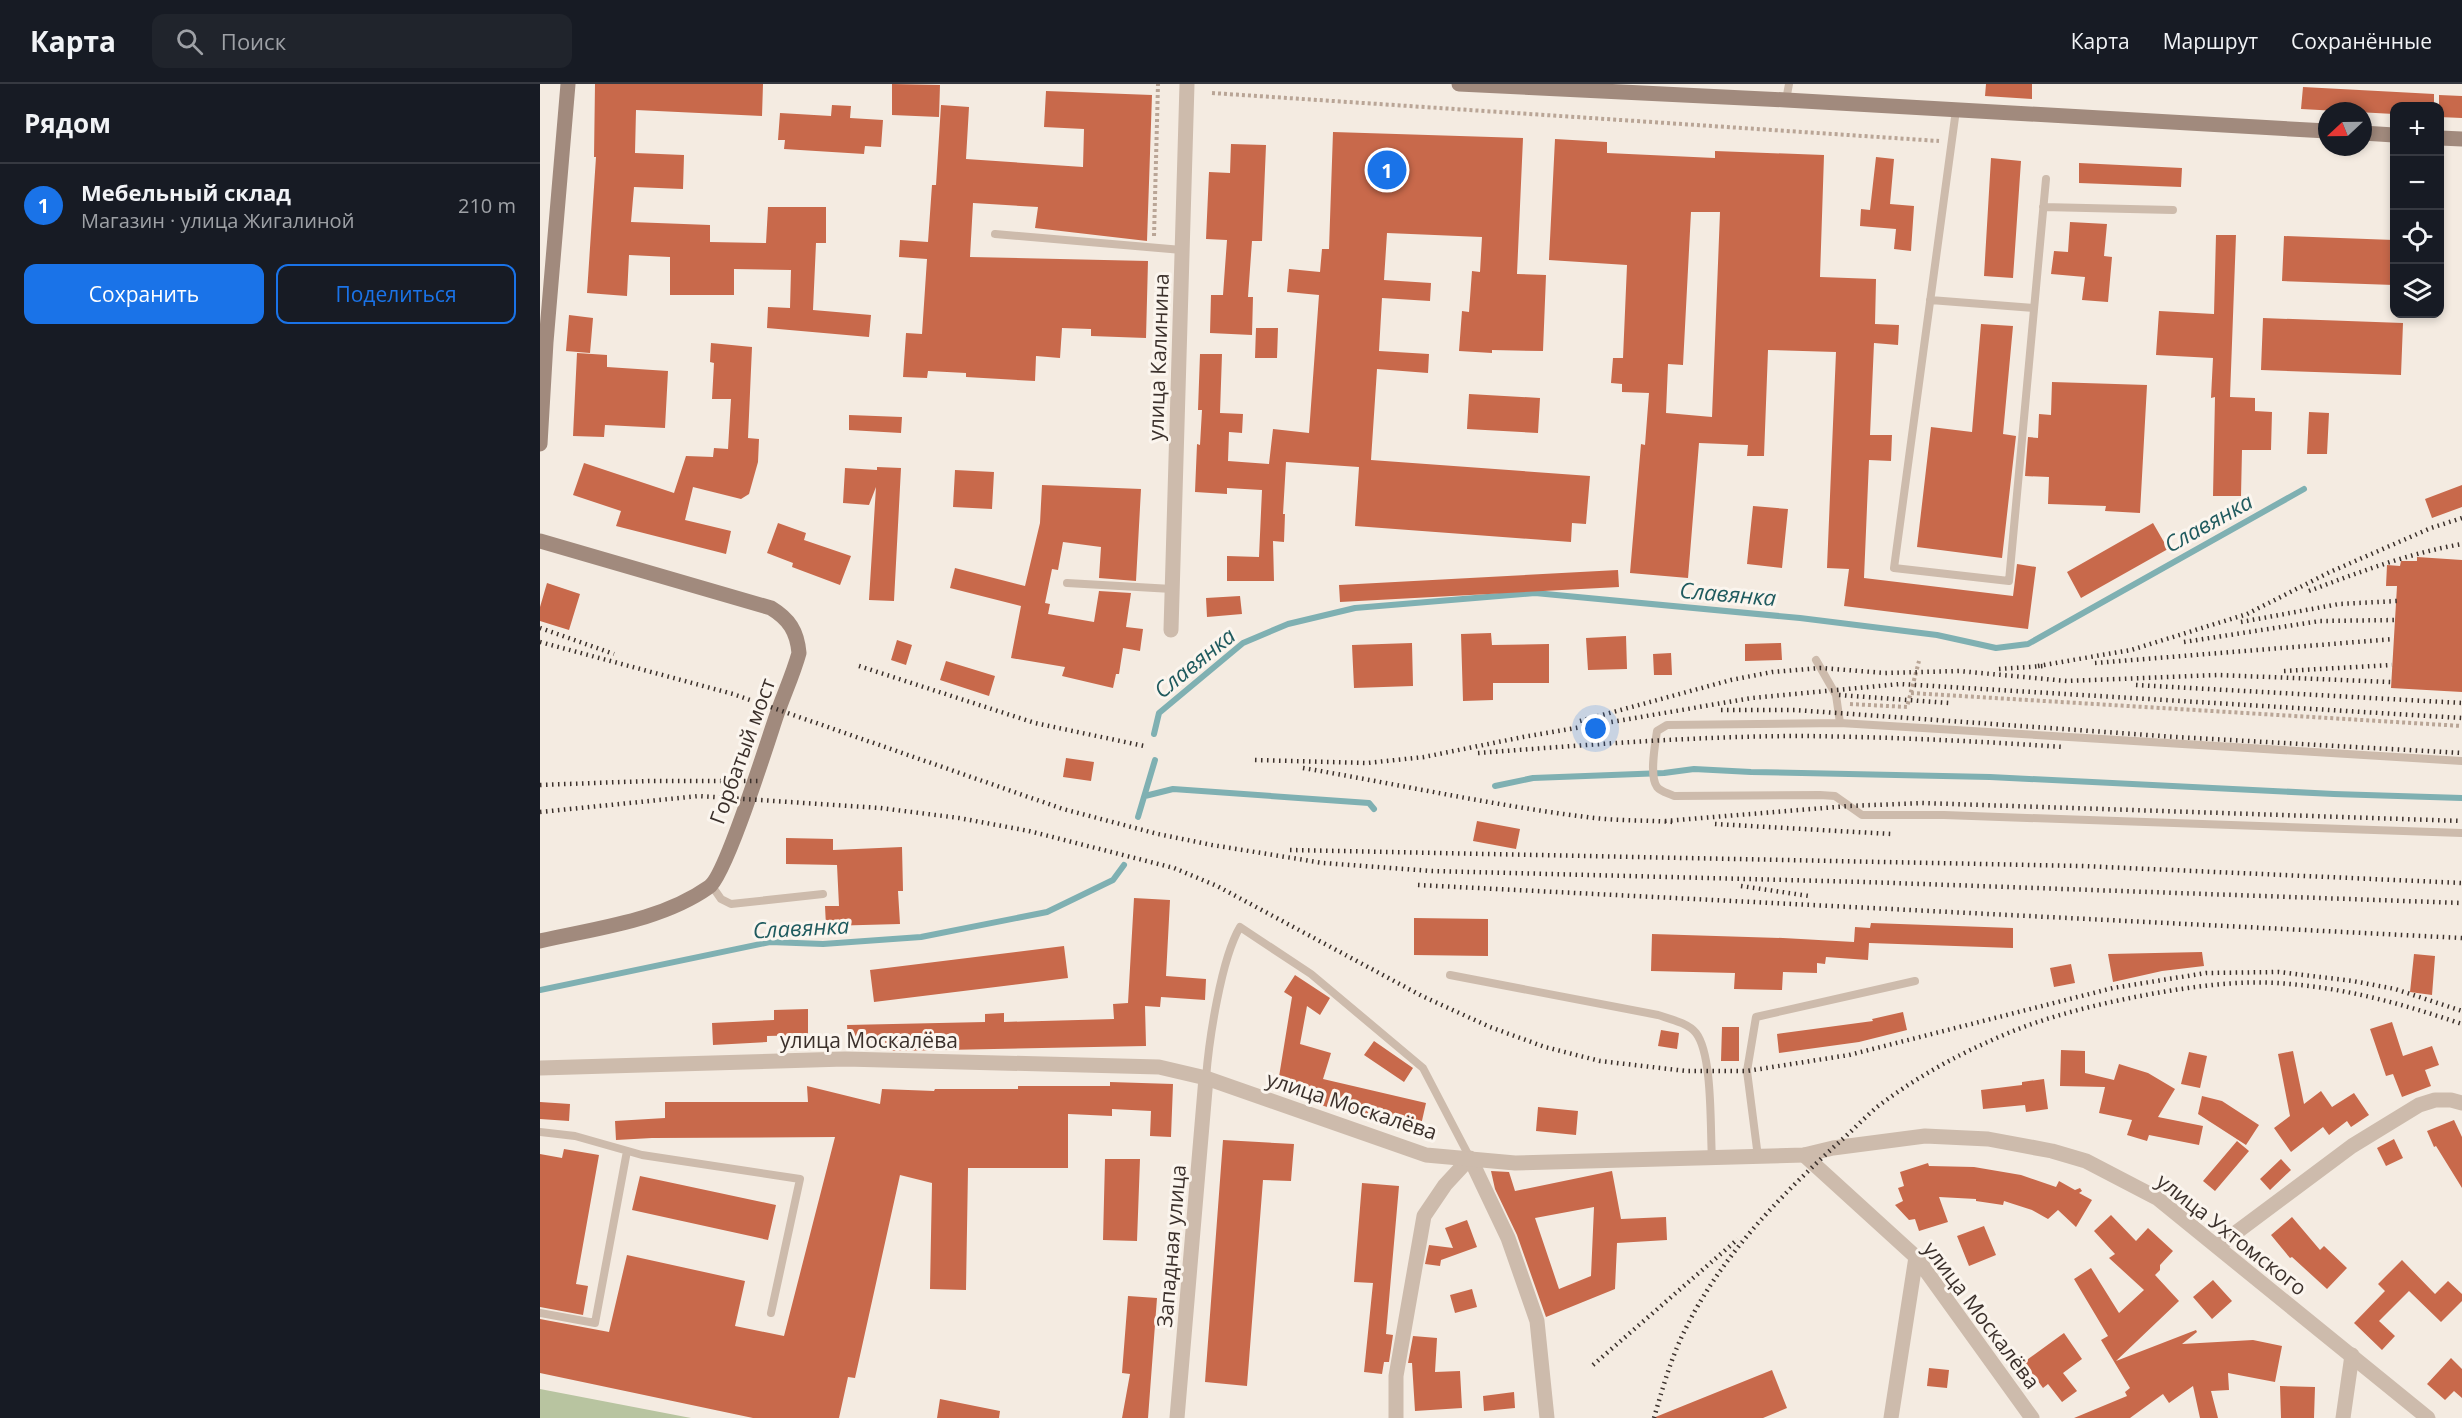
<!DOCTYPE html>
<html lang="ru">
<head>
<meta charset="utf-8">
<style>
  :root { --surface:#171b24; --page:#20242c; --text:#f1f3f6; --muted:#9ea1a6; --line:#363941; --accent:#1a73e8 }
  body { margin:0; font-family:"Open Sans",sans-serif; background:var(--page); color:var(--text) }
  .controls { position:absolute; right:18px; top:18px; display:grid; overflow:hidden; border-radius:12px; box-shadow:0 3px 9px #0003 }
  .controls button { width:54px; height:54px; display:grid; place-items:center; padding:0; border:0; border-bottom:2px solid var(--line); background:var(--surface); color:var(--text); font:30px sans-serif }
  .compass { position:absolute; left:1778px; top:18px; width:54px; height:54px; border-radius:50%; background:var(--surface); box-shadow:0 3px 9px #0003; rotate:248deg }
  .you { position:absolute; left:1056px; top:645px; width:21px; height:21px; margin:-15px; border:4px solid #fff; border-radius:50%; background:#1a73e8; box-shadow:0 0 0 9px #1a73e833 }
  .badge { display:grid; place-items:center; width:39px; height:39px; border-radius:50%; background:var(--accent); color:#fff; font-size:20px; font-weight:700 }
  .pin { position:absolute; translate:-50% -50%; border:3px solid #fff; box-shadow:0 2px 6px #0006 }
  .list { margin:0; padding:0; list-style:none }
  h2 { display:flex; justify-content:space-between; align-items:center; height:78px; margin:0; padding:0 24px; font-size:26px }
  h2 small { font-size:20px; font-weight:400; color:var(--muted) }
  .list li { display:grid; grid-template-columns:39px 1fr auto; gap:18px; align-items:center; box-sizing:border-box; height:84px; padding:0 24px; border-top:2px solid var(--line) }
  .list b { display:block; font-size:22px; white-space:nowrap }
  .list p { margin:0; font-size:20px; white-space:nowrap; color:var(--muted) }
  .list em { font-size:20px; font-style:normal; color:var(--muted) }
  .actions { display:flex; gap:12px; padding:18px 24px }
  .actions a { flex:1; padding:14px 0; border:2px solid var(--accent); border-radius:12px; text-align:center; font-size:21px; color:var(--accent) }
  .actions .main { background:var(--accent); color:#fff }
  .icon { flex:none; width:33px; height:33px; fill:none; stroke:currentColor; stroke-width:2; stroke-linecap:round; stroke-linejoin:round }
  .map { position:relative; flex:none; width:1922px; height:1334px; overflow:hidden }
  header { display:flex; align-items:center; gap:36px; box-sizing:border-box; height:84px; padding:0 30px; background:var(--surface); border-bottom:2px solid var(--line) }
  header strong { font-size:28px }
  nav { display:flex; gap:33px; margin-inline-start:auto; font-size:21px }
  .search { width:420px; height:54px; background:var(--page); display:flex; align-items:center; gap:15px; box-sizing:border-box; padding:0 21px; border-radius:12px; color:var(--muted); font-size:22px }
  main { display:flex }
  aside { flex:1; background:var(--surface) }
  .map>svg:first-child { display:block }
</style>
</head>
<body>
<header>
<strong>Карта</strong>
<div class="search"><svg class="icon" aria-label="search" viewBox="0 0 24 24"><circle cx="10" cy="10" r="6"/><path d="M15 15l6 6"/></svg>Поиск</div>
<nav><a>Карта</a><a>Маршрут</a><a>Сохранённые</a></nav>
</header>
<main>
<aside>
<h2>Рядом<small></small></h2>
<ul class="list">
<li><span class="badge">1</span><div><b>Мебельный склад</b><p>Магазин · улица Жигалиной</p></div><em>210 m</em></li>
</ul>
<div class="actions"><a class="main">Сохранить</a><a>Поделиться</a></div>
</aside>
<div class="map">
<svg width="1922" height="1334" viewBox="0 0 1922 1334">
  <rect width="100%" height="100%" fill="#f4ebe1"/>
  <!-- green -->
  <path fill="#b8c4a0" d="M0 1305 151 1334H0Z"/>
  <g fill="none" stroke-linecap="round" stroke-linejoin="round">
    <!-- stream -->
    <path stroke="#7fb0b2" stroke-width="6" d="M614 650 619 629 703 559 748 540 815 524 995 509 1260 534 1397 551 1456 564 1488 560 1764 405
      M955 702 993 694 1124 689 1154 685 1211 688 1450 693 1794 710 1922 714
      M605 712 633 705 829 719 834 725
      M598 733 615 676
      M0 906 230 858 283 860 381 853 507 828 573 796 584 781"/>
  </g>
  <!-- building -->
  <path fill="#c8694b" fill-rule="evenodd" d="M55 0H223L222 32 96 26 95 69 144 71 143 105 94 103 91 138 170 141V158L226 159 228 123H286V159H276L273 226 331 231 329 253 227 244 228 223 250 224 251 186 194 185V211H130V173L89 171 87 212 47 209 56 73H54Z
    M352 0 400 1 399 33 352 31Z
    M1446 0H1492V15L1445 12Z
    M1763 3 1894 10V22H1854V30L1761 25Z
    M506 7 612 11 607 157 495 144 498 123 433 119 430 173 608 177 606 254 551 252V245L522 244 520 274 496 272 495 297 426 293V289L388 287 387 294 363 293 366 249 382 250 387 175 359 173 360 156 388 158 392 101H396L401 21 429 23 426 75 543 83 544 45 504 43Z
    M1899 11 1922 12V34L1899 33Z
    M292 21 311 22 310 34 343 36 341 63 325 62 324 70 244 65 245 56H238L240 29 291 32Z
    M793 48 983 54 977 190 1006 191 1003 267 952 266V269L919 267 922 227 929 228 932 187 940 188 942 153 847 149 844 196 891 199 890 217 842 214 839 267 889 270 888 289 837 285 831 376 1050 392 1046 440 1032 439 1031 458 815 442 819 383 746 378 743 430H745L744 458 733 457 734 497H687V472L719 473 722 406 687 404V410L655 408 657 360 660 361 662 326H658L660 270H682L680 329 703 330 702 349 689 348 688 377 729 380 733 345 769 349 779 211 747 208 749 185 780 188 782 165H789Z
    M1015 55 1067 58V69L1175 74V67L1284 71 1280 193 1336 195 1335 240 1359 241 1358 261 1334 259 1330 351H1352L1351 377 1329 376 1324 494 1473 512 1477 480 1496 483 1488 545 1304 522 1309 485 1287 484 1296 268 1228 266 1224 372H1207L1208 361 1159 359 1148 494 1090 489 1101 360 1105 361 1109 309 1082 308V300L1071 299 1073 274H1083L1087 181 1009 176ZM1151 128H1180L1172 333 1126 329 1128 280 1143 281Z
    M691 60 726 61 722 157H712L708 213H713L712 251 670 249 671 211H683L687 156 666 155 669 88 690 89Z
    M1336 73 1354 75 1350 120 1374 122 1371 167 1354 165 1356 145 1320 142 1321 125 1330 126Z
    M1451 74 1481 77 1473 194 1444 192Z
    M1539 79 1642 84 1641 103 1539 99Z
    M1530 138 1567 140 1564 172 1572 173 1568 218 1542 216 1545 193 1511 190 1514 167 1528 168Z
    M1676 151H1696L1690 313 1715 314V327L1732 328 1731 366H1702L1701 412H1673L1675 313 1671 314 1673 274 1616 271 1619 227 1674 230Z
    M1744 152 1854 156V201L1742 197Z
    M29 231 53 234 50 269 26 267Z
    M1723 234 1863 239 1861 291 1721 286Z
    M1441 240 1473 242 1463 350 1476 352 1462 474 1377 463 1391 343 1432 348Z
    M716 244H738L737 274H715Z
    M171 259 212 263 208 354 219 355 218 378 209 410 201 415 153 403 145 436 191 447 186 470 76 442 81 427 33 411 44 379 134 409 146 372 173 373 174 364 188 365 191 315H172L174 279 170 278Z
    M37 269 67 271V283L128 287 125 344 65 341 64 353 33 352Z
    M1512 298 1607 301 1600 429 1565 427 1566 422 1508 420 1509 393 1485 392 1488 353 1498 354 1499 330 1511 331Z
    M929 310 1000 314 998 349 927 345Z
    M1769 328 1789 329 1787 370H1767Z
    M309 331 362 333 361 349 309 346Z
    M337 383 361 384 354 517 329 516 336 403 329 421 303 419 305 384 337 386Z
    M415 386 454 388 452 425 413 423Z
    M502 401 601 405 596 497 559 494 561 463 523 458 518 486 512 485 505 519 510 520 508 530 554 538 559 507 591 509 586 543 603 545 600 567 583 564 579 590H576L573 604 522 592 525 583 471 574 481 522 410 504 415 484 485 502 500 439Z
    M1922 401V423L1892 434 1885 415Z
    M1213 422 1248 425 1242 484 1207 480Z
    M238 439 266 449 264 456 311 472 300 501 252 483 253 479 227 469Z
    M1613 439 1628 465 1541 514 1527 488Z
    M1877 473 1922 476V608L1851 604 1857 502H1846L1847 481 1860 482 1861 477H1877Z
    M1078 486 1079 503 800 518 799 501Z
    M7 499 40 510 29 546 0 537V523Z
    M700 512 702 530 667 533 666 514Z
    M951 549 952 561 1009 560V599H953V616L923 617 921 550Z
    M1086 552 1087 585 1048 586 1046 554Z
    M357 556 372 561 366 581 351 576Z
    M872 559 873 602 814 604 812 561Z
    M1241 559 1242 576 1205 577V560Z
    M1131 569 1132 591H1114L1113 570Z
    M406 577 455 592 449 612 400 596Z
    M526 674 554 678 551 697 523 693Z
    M937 737 980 745 976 765 933 757Z
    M246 754 293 755V766L362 763 363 807H358L360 840 286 842 285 822H299L297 781 246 780Z
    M594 814 630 816 626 892 666 895 665 916 621 913 620 923 605 922 606 962 356 967 346 966 345 956 308 958 307 941 445 938V930L464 929V938L574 935 573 920 588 919Z
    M874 834 948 835V872L874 871Z
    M1331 839 1473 844V864L1329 859 1328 876 1286 873 1285 880 1277 879V889L1243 888 1242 906 1194 905 1195 889 1111 887 1112 850 1243 854 1314 858 1315 843 1330 844Z
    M524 862 528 894 334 918 330 886Z
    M1662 868 1664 882 1622 887 1573 898 1568 870Z
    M1874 870 1895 872 1892 911 1870 908Z
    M1531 880 1535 899 1514 903 1510 884Z
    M755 891 790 914 780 931 767 922 760 960 791 969 783 995 886 1019 879 1050 839 1040 840 1035 787 1023 758 1013 759 1008 737 1005 752 913 744 908Z
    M268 925V951L227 952V958L173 961 172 939 234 936V926Z
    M1363 928 1367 946 1319 958 1239 969 1237 950 1333 937 1332 935Z
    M1852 938 1863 972 1892 962 1899 981 1885 986 1891 1002 1862 1013 1853 990 1846 992 1830 945Z
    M1182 943H1199V977H1181Z
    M1121 946 1139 949 1137 965 1118 962Z
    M834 957 873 984 864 998 824 971Z
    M1521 966 1545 967V989L1574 996 1579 980 1608 989 1635 1005 1618 1033 1663 1042 1659 1061 1609 1051 1607 1057 1587 1051 1592 1036 1559 1029 1565 1003 1520 1002Z
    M1753 967 1764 1020 1781 1007 1792 1023 1814 1009 1829 1031 1811 1043 1807 1037 1789 1051 1783 1043 1751 1068 1734 1044 1750 1032 1738 970Z
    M1649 968 1667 972 1660 1004 1641 1000Z
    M1504 995 1508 1025 1486 1028 1485 1021 1443 1025 1441 1006 1482 1001V998Z
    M570 998 633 1000 631 1053 610 1052 611 1027 572 1025V1032L528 1030V1084H428L426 1206 390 1205 392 1099 360 1091 315 1294 308 1293 299 1334H213L0 1289V1235L69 1248 87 1171 205 1197 195 1242 244 1252 295 1053 112 1054 76 1056 75 1037 125 1034V1018H268L267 1002 340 1020 342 1005 394 1007 395 1005H478V1002H570Z
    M1662 1012 1682 1017 1719 1041 1706 1061 1658 1030Z
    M0 1018 30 1020 29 1037 0 1035Z
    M998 1023 1038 1027 1036 1051 996 1047Z
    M1914 1036 1922 1053V1104L1896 1062 1894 1063 1887 1047Z
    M1854 1055 1863 1074 1846 1082 1837 1064Z
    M683 1056 754 1060 751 1097 723 1096 707 1302 665 1298Z
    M1697 1057 1709 1067 1675 1107 1663 1097Z
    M24 1065 59 1071 36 1200 48 1202 43 1231 0 1223V1070L22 1074Z
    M565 1075H600L597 1157 563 1156Z
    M1741 1075 1751 1086 1730 1106 1720 1095Z
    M1388 1079 1389 1082 1434 1083 1481 1091 1516 1103 1519 1097 1535 1106 1540 1104 1542 1107 1539 1109 1552 1116 1536 1143 1518 1126 1508 1135 1492 1126 1464 1117 1463 1121 1436 1117V1115L1399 1113 1408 1138 1379 1147 1375 1135 1369 1136 1355 1121 1363 1117 1358 1104 1364 1102 1360 1088Z
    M951 1087 969 1088 975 1107 1072 1087 1081 1135 1126 1133 1127 1156 1077 1159 1075 1205 1006 1233 977 1151 955 1105ZM1054 1123 1051 1192 1019 1205 995 1134Z
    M100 1092 236 1121 228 1156 92 1126Z
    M822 1099 859 1102 846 1250 853 1251 849 1278H844L842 1290 824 1288 833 1199 814 1198Z
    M1571 1131 1596 1157 1608 1144 1633 1167 1620 1181V1186L1615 1191 1639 1217 1576 1277 1656 1246 1657 1248 1642 1260 1713 1256 1742 1262 1735 1298 1688 1289 1689 1306 1671 1307 1678 1334H1660L1653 1302 1629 1319 1623 1310 1590 1334H1534L1587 1312 1585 1308 1590 1304 1561 1256 1568 1252 1534 1195 1551 1184 1579 1229 1604 1206 1569 1174 1575 1170 1554 1147Z
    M1752 1133 1780 1166 1784 1162 1807 1184 1787 1205 1752 1173 1750 1174 1731 1151Z
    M927 1136 937 1163 901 1176 900 1182 885 1180 889 1161 913 1164 905 1144Z
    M1444 1142 1456 1171 1429 1182 1417 1152Z
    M1862 1176 1895 1210 1908 1197 1922 1210V1217L1901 1238 1869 1207 1839 1237 1855 1252 1842 1266 1814 1239 1845 1207 1838 1200Z
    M1673 1196 1692 1217 1672 1235 1653 1213Z
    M932 1205 937 1223 915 1229 910 1211Z
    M588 1212 617 1214 608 1334H582L590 1290 582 1289Z
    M1524 1249 1542 1275 1523 1289 1537 1307 1522 1318 1508 1300 1503 1304 1484 1278Z
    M873 1252 897 1254 895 1288 920 1287 922 1324 875 1327 872 1279H868Z
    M1911 1274 1922 1285V1314L1914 1307 1905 1316 1887 1300Z
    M1389 1284 1409 1286 1407 1304 1387 1302Z
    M1232 1286 1247 1324 1223 1334H1113Z
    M1740 1302 1775 1303 1774 1334H1741Z
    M974 1308 975 1324 944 1327 943 1312Z
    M400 1315 460 1327 459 1334H397Z"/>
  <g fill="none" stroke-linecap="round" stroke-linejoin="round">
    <!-- path -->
    <path stroke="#b9a596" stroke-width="4" stroke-dasharray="3 3" stroke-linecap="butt" d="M672 9 1399 57
      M614 152 618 0
      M1371 609 1922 642
      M1310 620 1367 623 1379 577"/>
    <!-- service -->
    <path stroke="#cdbbac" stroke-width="8" d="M1246 16 1249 0
      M1416 26 1354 484 1469 497 1506 95
      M1503 123 1633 126
      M455 150 642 166
      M1390 216 1494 224
      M527 499 632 505
      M1276 576 1296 611 1300 639
      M1922 677 1300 639 1127 641 1117 647C1115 661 1109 692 1117 703 1121 708 1128 709 1134 712L1280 711 1295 712 1322 731H1404L1922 749
      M172 802 181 815 191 820 283 810
      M910 891 1118 931C1130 935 1148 939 1156 949 1173 971 1170 1045 1172 1075
      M666 994C669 956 681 875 700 843L771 890 883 984 930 1074
      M0 1048 35 1052 102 1071 260 1095 231 1229
      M1218 1073 1207 987 1216 933 1375 897
      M0 1229 55 1239 87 1067"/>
    <!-- minor -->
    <path stroke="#cdbbac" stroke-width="15" d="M631 546 647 0
      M1264 1071 1376 1173 1492 1334
      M1678 1162 1812 1062 1879 1021 1895 1016H1911L1922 1019
      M637 1334 666 994
      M856 1334V1292L884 1132 905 1101 930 1074 968 1154 997 1237 1007 1334
      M1351 1334 1376 1173
      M1803 1334 1812 1271"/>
    <!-- tertiary -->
    <path stroke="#cdbbac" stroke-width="15" d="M0 984 305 975 619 983 666 994 886 1071 975 1079 1264 1071 1293 1064 1385 1052 1448 1055 1512 1067 1546 1077 1617 1114 1888 1334"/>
    <!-- secondary -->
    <path stroke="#a18a7d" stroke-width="15" d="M919 0 1246 16 1787 47
      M1823 49 1854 51
      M1900 54 1922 55
      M0 360 6 258 28 0
      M0 457 231 524C249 535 257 547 259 569 253 591 243 612 236 633 227 660 185 793 169 803 121 837 56 844 0 857"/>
    <!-- rail -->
    <path stroke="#3b302b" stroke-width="4.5" stroke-dasharray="1.5 4.5" stroke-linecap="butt" d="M1769 507C1819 488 1870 469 1922 460
      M1701 538 1799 520 1857 517
      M0 544 74 570
      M0 558 193 610 523 725 618 750 672 761 783 779 892 787 1325 798 1922 819
      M1644 558 1780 537 1856 536
      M1555 579 1854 555
      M319 582 495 639 604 662
      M1498 582 1591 566 1707 530 1790 488 1891 444 1922 434
      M1459 585 1504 582
      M1744 587 1852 581
      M1596 601 1922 619
      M1299 611 1409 619
      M1181 626H1255L1636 653 1922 669
      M1040 637 1191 596 1232 588 1281 584 1345 589 1419 587 1527 597 1678 591 1851 598
      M938 669C1046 661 1155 652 1264 652 1350 653 1437 657 1523 663
      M715 676 827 679 884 673 983 653 1212 614 1360 600 1922 634
      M763 684C857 700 951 721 1046 733 1075 737 1104 736 1133 738
      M0 701 109 697H219
      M0 728 159 712 340 724 419 734 489 747 634 784 677 802 882 912 950 943 1005 963 1060 977 1146 987H1207L1309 971 1573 904 1666 889 1739 888 1813 897 1855 905 1922 927
      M1125 737 1308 722 1382 719 1922 737
      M1175 740 1351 750
      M750 766 1542 782 1922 799
      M878 801 1922 854
      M1201 802 1269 812
      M1053 1281 1198 1155
      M1114 1334C1122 1306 1131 1274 1144 1248 1179 1175 1237 1115 1296 1061 1310 1049 1323 1035 1337 1023 1371 997 1411 974 1450 957 1497 935 1549 922 1600 912 1649 903 1700 895 1750 900 1810 905 1866 921 1922 940"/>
  </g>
  <g text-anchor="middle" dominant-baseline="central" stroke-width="6" stroke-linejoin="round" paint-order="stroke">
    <!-- street labels -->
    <g font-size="21" fill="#3b302b" stroke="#fbf5ee">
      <text transform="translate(618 273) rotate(-88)">улица Калинина</text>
      <text transform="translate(202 667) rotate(-70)">Горбатый мост</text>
      <text x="329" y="956">улица Москалёва</text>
      <text transform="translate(812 1021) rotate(18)">улица Москалёва</text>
      <text transform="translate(1692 1150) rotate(38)">улица Ухтомского</text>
      <text transform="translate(631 1162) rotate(-85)">Западная улица</text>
      <text transform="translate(1442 1231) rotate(53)">улица Москалёва</text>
    </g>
    <!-- water labels -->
    <g font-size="22" font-style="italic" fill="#1f5a5e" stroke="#fbf5ee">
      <text transform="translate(1668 438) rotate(-29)">Славянка</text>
      <text transform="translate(1188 509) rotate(5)">Славянка</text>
      <text transform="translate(654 578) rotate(-39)">Славянка</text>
      <text transform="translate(261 843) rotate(-3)">Славянка</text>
    </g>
  </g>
</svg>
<div class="controls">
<button>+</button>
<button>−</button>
<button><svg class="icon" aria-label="locate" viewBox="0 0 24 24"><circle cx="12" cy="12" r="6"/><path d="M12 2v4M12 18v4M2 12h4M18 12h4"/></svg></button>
<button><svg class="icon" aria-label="layers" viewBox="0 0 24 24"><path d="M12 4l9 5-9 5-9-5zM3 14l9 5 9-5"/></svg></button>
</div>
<svg class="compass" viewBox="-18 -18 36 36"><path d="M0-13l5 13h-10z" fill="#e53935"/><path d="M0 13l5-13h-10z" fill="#9ea1a6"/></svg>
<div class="you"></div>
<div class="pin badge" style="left:847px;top:86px">1</div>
</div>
</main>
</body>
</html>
